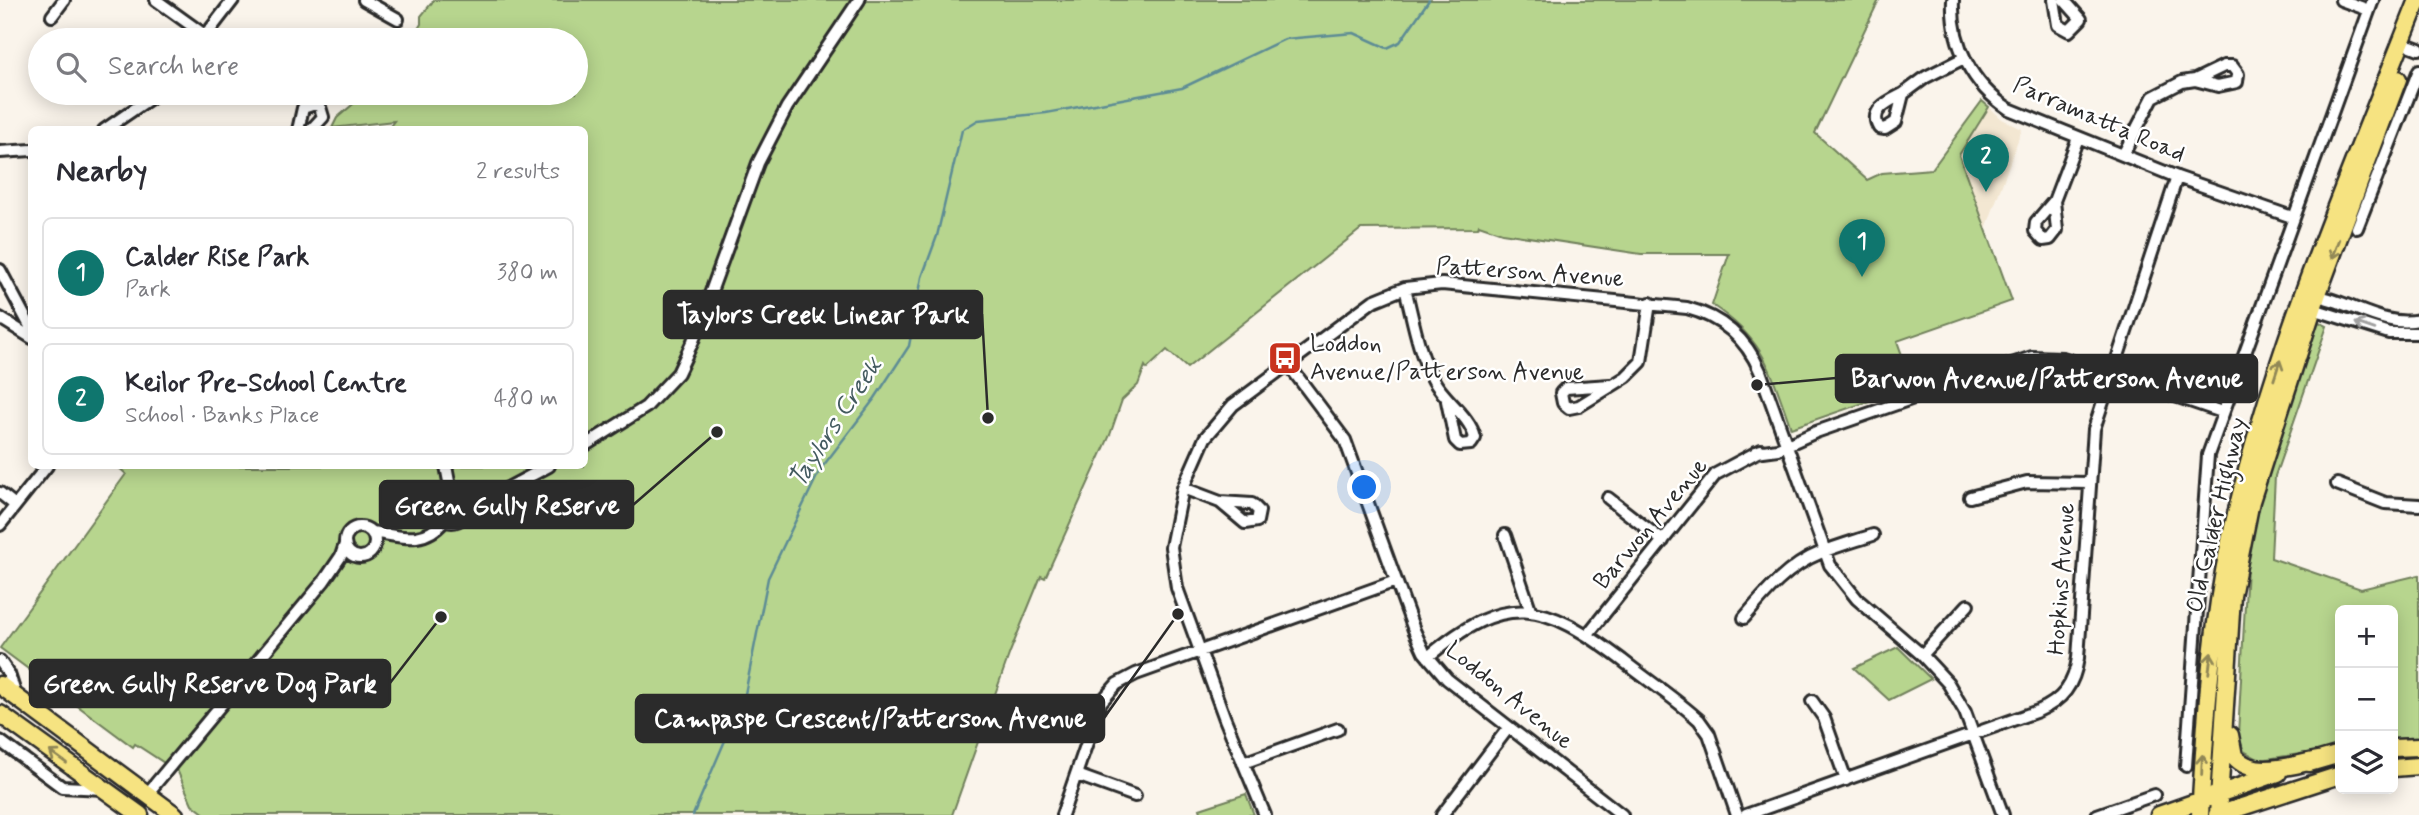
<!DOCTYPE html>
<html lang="en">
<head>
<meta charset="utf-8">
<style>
  :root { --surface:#fff; --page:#f2f2f3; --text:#2b2b33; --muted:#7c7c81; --line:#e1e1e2; --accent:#0f766e }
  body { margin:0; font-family:Mynerve,sans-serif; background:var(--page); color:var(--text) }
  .controls { position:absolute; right:21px; bottom:21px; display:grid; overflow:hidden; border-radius:10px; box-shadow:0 4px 18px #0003 }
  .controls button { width:63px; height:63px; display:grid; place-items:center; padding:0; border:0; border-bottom:2px solid var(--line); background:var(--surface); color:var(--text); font:35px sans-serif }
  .you { position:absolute; left:1365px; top:488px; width:24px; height:24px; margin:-18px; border:5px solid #fff; border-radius:50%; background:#1a73e8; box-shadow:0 0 0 10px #1a73e833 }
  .badge { display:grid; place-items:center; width:46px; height:46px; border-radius:50%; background:var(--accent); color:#fff; font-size:23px; font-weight:700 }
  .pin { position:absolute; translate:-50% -58px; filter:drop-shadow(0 2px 4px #0008) }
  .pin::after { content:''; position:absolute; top:37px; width:24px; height:21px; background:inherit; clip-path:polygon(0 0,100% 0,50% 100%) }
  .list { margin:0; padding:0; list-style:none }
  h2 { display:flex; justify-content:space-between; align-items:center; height:91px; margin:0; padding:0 28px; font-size:30px }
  h2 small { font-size:23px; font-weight:400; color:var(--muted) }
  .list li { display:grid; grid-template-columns:46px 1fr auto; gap:21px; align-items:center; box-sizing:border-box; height:112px; margin:0 14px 14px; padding:0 14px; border:2px solid var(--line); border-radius:10px }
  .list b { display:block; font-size:26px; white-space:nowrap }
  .list p { margin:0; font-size:23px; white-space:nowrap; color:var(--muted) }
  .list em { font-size:23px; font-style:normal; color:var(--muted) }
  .icon { flex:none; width:38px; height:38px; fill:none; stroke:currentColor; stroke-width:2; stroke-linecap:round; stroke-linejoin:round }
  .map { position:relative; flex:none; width:2419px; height:815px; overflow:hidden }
  .search { position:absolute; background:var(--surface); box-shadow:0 4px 18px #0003; left:28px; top:28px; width:560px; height:77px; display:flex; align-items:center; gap:18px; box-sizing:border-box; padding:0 24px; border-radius:38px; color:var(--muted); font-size:26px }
  .panel { position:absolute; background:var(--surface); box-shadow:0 4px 18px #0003; left:28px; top:126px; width:560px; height:343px; border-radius:10px }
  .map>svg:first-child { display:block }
</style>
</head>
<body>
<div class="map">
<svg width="2419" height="815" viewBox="0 0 2419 815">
  <rect width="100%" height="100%" fill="#faf4eb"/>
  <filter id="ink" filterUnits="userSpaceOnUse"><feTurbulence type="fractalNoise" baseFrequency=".0143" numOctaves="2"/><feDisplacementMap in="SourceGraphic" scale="14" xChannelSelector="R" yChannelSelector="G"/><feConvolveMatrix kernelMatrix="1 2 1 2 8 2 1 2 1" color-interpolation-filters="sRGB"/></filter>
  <g filter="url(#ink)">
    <!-- built -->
    <path fill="#f3e7d2" d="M1989 107 2002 119 2022 129 1986 229 1959 155Z"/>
    <!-- green -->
    <path fill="#b7d58e" stroke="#71805c" stroke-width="2" d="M434 0H1879L1815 133 1867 180 1882 173 1932 169 1982 101 1989 107 1959 155 2012 301 1897 341 1913 386 1791 428C1770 370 1766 341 1712 305L1729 254H1641L1502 233 1479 225 1478 228 1361 229 1187 368 1167 350 1147 369 1145 366 1138 385 1122 400 1110 435 1045 578 1041 576 1010 652 952 815H206L192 804 178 772 135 744 133 747 0 648 126 474 117 466H584V130L388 129 394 121 332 128 337 118 366 93H576V40H411L421 24V16Z
      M2319 322 2327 326 2275 476 2271 558 2361 589 2419 575V739L2393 741V610H2340V748L2260 760 2244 751 2238 735 2247 567 2261 496 2308 333Z
      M1898 647 1931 679 1889 700 1854 668Z
      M1246 794 1254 815H1202L1200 809Z"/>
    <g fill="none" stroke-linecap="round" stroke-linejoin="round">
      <!-- stream -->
      <path stroke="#5d8c95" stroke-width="2.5" d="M693 815 745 694 768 578 820 470 875 398 909 346 922 277 937 236 962 130 978 120 1046 113 1182 88 1285 39 1354 33 1387 48 1400 42 1429 0"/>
      <!-- street casing -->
      <g stroke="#2b2b2b" stroke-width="16">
        <path id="street" d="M156 0 206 36
          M364 0 398 19
          M1953 0C1951 44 1972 85 2009 109L2177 177 2292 217
          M2054 0 2058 25 2069 31 2081 19 2064 0
          M2341 0 2369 10
          M52 16 64 0
          M203 39 233 0
          M2411 46 2419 49
          M1903 94 1896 122 1885 129 1879 128C1868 110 1889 101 1903 94Z
          M1903 94 1926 77 1964 58
          M104 130 158 93
          M298 130 303 108 315 104 320 107 323 117 311 130
          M0 152 32 150
          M2123 155 2153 97 2182 82 2195 80 2224 66H2232L2238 74 2237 82 2218 86 2195 80
          M2054 201 2057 230 2050 239 2043 240 2035 231 2036 222Z
          M2054 201 2078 138
          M2357 228 2419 70
          M0 270 32 330
          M1405 288C1413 319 1418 353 1434 381 1445 401 1470 416 1475 438L1471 444 1460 445 1455 440 1447 401
          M2317 296C2351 302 2384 328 2419 320
          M2313 309 2389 333H2419
          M0 318 32 338
          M1288 364 1345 440 1414 630 1424 652 1447 679 1622 815
          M1610 385 1566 388 1561 393 1563 403 1569 408 1579 406 1626 377 1641 362 1650 303
          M584 446 646 407 678 373 693 341 758 163 787 107 859 0
          M1756 452 1778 449 1816 432 2032 357 2063 358 2222 412
          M446 466 451 492
          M2337 484 2385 503 2419 505
          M1183 488 1220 502 1252 504 1259 511 1257 521 1245 523 1220 502
          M0 493 15 505
          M438 508a14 14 0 1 1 28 0a14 14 0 1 1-28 0Z
          M1970 497 2027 482 2089 483
          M1608 498 1663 541
          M464 504 487 499 549 466
          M0 525 47 466
          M345 542a15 15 0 1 1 30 0a15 15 0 1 1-30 0Z
          M372 532C400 536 423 546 444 521
          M1505 535 1531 612
          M1744 618C1764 594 1789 565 1820 553 1837 546 1855 541 1873 535
          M1588 634 1716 474 1761 450
          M1922 655 1968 605
          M1428 657C1506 591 1544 601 1622 660 1647 680 1675 698 1699 720L1709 734 1737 815
          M0 661 9 674 16 696
          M1812 701 1824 718 1846 780
          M0 741 62 787 104 789
          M1243 763 1338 729
          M2186 766 2208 455 2373 0
          M1077 775 1135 796
          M147 794 324 581 341 556 345 544
          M1062 815 1101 702 1117 684 1136 674 1396 581
          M1265 815 1225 719 1177 588 1171 547 1183 488 1205 438 1233 405 1373 301 1405 288 1442 284 1687 308C1721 317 1746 338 1760 371L1830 565 1857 599 1922 655 1948 683 1965 712 2003 815
          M1442 815 1509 727
          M1746 815 2038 711C2063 700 2074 685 2078 658L2094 429 2177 177
          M2097 815 2154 795"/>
      </g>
      <!-- primary casing -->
      <g stroke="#2b2b2b" stroke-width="21">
        <path id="primary" d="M0 685 175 815
          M0 714 140 815
          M2230 735 2234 756C2253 780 2294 764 2319 760
          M2393 748 2419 747
          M2309 763 2340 754
          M2393 768 2419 766
          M2159 815 2278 773
          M2200 815C2206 721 2210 634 2230 541 2270 354 2348 178 2418 0
          M2217 815 2340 775
          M2218 815 2232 596 2251 501 2317 296 2398 79"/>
      </g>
      <!-- street -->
      <use href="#street" stroke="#fff" stroke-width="10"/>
      <!-- primary -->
      <use href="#primary" stroke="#f6e381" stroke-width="16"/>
    </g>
    <!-- one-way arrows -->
    <defs><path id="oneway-shaft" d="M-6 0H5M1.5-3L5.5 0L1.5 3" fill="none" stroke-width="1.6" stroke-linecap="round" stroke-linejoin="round" transform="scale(1.75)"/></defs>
    <g stroke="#908756">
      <use href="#oneway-shaft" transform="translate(2335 249) rotate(111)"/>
      <use href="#oneway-shaft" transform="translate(2277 370) rotate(-72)"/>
      <use href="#oneway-shaft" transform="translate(2210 663) rotate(-83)"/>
      <use href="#oneway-shaft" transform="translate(58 757) rotate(-144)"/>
      <use href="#oneway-shaft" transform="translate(2202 765) rotate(-88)"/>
    </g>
    <use stroke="#a0a0a0" href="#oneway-shaft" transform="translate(2365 326) rotate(-161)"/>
  </g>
  <!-- icons -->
  <defs>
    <g id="bus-square" transform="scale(1.75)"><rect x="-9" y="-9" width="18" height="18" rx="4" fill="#c8321e" stroke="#fff"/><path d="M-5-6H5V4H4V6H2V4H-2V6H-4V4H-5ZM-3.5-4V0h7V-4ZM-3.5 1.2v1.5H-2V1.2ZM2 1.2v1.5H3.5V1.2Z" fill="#fff"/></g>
  </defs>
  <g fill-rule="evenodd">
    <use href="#bus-square" x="1285" y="358"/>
  </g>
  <g text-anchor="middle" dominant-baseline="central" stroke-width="5" stroke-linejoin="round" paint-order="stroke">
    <!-- street labels -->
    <g font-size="24" fill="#2b2b2b" stroke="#fff">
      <text transform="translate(2099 120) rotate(23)">Parramatta Road</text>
      <text transform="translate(1530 273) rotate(4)">Patterson Avenue</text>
      <text transform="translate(2217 515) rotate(-77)">Old Calder Highway</text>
      <text transform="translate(1651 524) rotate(-50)">Barwon Avenue</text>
      <text transform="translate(2062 579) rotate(-86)">Hopkins Avenue</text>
      <text transform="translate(1509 696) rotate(39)">Loddon Avenue</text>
    </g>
    <!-- poi labels -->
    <g font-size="24" fill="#2b2b2b" stroke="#fff" text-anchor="start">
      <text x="1310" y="344">Loddon<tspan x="1310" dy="28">Avenue/Patterson Avenue</tspan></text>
    </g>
    <!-- water labels -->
    <g font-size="26" font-style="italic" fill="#445b60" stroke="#fff">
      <text transform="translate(836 423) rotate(-57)">Taylors Creek</text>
    </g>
  </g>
  <!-- callouts -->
  <path fill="none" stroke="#2b2b2b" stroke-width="2.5" d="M988 418L982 314M1757 385L1836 378M717 432L633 505M441 617L390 683M1178 614L1104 718"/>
  <g fill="#2b2b2b" stroke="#fff" stroke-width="2.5">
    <circle cx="988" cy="418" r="7"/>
    <circle cx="1757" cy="385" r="7"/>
    <circle cx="717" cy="432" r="7"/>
    <circle cx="441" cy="617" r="7"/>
    <circle cx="1178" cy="614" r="7"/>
  </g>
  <g fill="#2b2b2b" stroke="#2b2b2b" stroke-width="2.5">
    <rect x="664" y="291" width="318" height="47" rx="7"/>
    <rect x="1836" y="355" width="421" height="47" rx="7"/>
    <rect x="380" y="481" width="253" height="47" rx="7"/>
    <rect x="30" y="660" width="360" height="47" rx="7"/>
    <rect x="636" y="695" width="468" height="47" rx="7"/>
  </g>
  <g font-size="26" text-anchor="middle" font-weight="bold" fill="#fff">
    <text x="823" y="323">Taylors Creek Linear Park</text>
    <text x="2047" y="387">Barwon Avenue/Patterson Avenue</text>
    <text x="507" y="514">Green Gully Reserve</text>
    <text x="210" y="692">Green Gully Reserve Dog Park</text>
    <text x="870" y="727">Campaspe Crescent/Patterson Avenue</text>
  </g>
</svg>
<div class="controls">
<button>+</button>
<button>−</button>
<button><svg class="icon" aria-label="layers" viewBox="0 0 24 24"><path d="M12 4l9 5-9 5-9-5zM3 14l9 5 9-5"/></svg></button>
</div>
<div class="you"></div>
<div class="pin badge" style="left:1862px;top:277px">1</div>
<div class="pin badge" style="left:1986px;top:192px">2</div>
<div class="search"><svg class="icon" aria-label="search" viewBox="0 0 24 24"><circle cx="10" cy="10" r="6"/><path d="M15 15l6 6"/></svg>Search here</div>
<section class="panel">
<h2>Nearby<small>2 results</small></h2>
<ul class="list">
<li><span class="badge">1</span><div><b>Calder Rise Park</b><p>Park</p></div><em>380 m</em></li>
<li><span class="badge">2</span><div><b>Keilor Pre-School Centre</b><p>School · Banks Place</p></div><em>480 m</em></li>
</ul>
</section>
</div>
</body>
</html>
